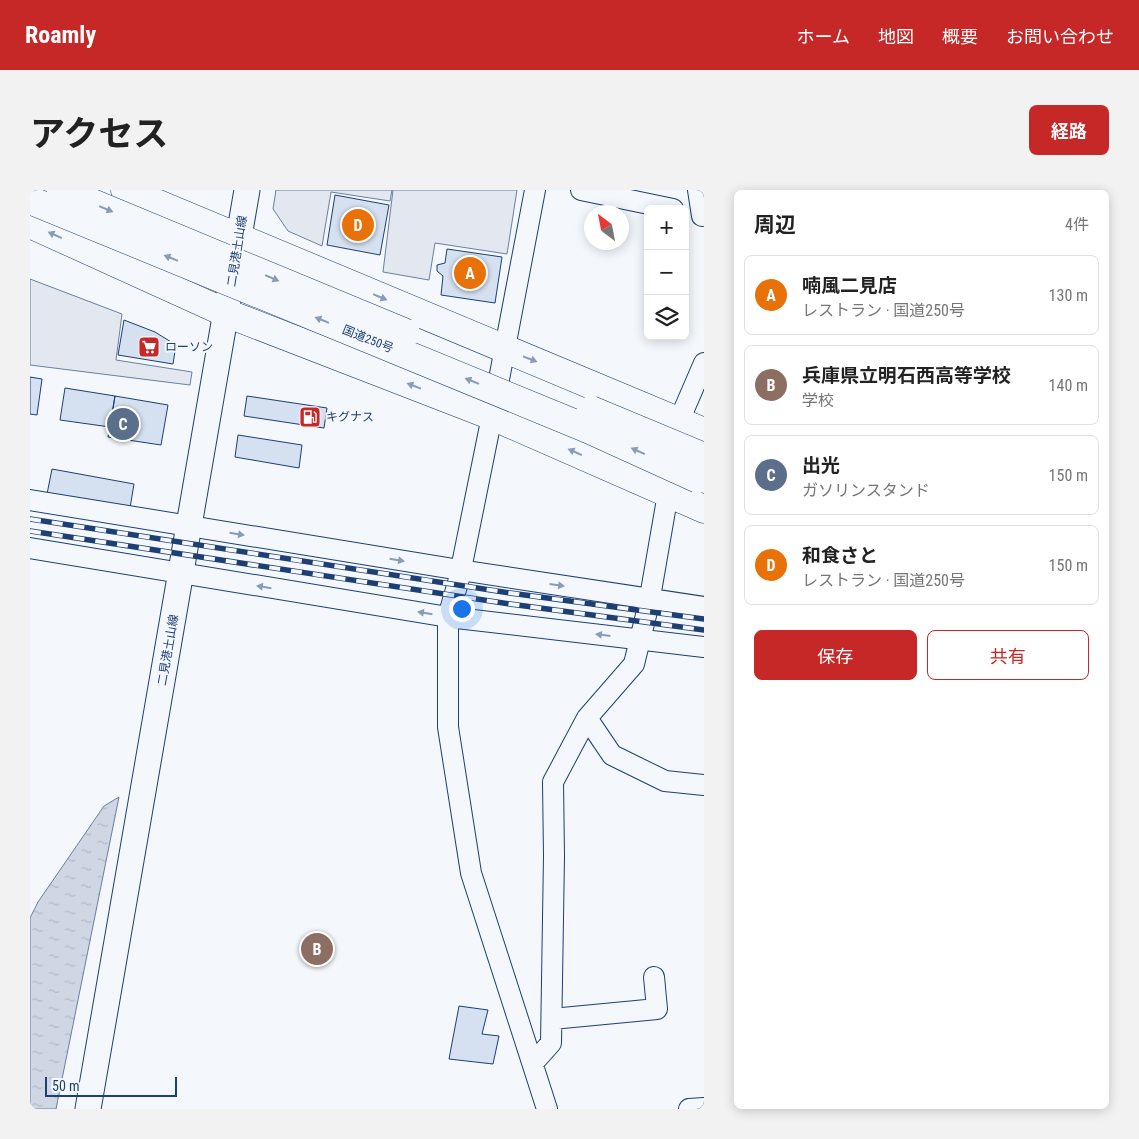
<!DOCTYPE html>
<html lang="ja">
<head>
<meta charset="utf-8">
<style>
  :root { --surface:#fff; --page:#f2f2f2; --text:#222; --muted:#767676; --line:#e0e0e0; --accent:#c62828 }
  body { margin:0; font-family:"Roboto Condensed","Noto Sans JP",sans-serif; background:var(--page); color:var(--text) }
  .controls { position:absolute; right:15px; top:15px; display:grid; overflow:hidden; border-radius:8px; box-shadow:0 2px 12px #0003 }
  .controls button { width:45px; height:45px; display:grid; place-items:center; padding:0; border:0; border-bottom:1px solid var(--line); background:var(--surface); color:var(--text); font:25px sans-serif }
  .compass { position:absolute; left:554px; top:15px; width:45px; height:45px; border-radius:50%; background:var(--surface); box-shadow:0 2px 12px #0003; rotate:328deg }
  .scale { position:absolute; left:15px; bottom:12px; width:132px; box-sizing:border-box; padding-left:5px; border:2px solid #1d3f73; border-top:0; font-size:14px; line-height:18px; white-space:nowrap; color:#1d3f73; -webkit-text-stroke:4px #f4f7fb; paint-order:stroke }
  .you { position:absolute; left:431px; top:418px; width:18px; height:18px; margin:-12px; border:4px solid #fff; border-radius:50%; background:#1a73e8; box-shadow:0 0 0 8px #1a73e833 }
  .badge { display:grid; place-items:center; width:32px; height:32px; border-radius:50%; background:var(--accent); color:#fff; font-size:16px; font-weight:700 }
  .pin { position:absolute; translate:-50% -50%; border:2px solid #fff; box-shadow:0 1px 5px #0006 }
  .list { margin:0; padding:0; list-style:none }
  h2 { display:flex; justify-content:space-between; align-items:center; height:65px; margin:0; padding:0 20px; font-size:21px }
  h2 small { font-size:16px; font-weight:400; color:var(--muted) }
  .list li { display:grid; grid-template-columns:32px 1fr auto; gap:15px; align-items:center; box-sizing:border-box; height:80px; margin:0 10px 10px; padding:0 10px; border:1px solid var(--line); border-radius:8px }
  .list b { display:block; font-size:19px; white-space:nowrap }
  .list p { margin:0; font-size:16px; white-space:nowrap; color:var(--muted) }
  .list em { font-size:16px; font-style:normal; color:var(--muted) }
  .actions { display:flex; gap:10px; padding:15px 20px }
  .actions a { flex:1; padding:11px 0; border:1px solid var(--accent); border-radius:8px; text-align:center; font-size:18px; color:var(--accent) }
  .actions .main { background:var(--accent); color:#fff }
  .icon { flex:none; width:28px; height:28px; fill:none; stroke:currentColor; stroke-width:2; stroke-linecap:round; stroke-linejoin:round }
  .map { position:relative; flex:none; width:674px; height:919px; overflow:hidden; border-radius:8px }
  header { display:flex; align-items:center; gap:30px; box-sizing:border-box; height:70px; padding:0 25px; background:var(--accent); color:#fff }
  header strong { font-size:24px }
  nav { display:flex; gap:28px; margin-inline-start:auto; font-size:18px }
  .intro { display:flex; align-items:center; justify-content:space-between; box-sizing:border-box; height:120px; padding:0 30px }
  h1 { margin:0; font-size:35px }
  .button { padding:12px 22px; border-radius:8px; background:var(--accent); color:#fff; font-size:18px; font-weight:700 }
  main { display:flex; gap:30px; padding:0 30px }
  aside { flex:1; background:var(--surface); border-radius:8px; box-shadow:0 2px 12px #0003 }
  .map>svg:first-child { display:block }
</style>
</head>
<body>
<header>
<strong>Roamly</strong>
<nav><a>ホーム</a><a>地図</a><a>概要</a><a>お問い合わせ</a></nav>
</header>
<div class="intro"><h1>アクセス</h1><a class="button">経路</a></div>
<main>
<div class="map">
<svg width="674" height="919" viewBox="0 0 674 919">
  <defs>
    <pattern id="water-ripples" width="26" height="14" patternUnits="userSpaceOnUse" patternTransform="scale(1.25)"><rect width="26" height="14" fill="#cfd7e4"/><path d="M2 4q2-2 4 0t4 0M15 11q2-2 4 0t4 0" fill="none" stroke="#b1bac7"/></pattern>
  </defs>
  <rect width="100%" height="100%" fill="#f4f7fb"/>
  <!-- parking -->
  <path fill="#e3e8f0" stroke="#687fa3" d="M246 0H362L360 11 301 2 292 56 258 41 243 19Z
    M363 0H487L477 64 405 53 399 90 353 82Z
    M0 89 92 124 86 170 162 182 160 195 0 175Z"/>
  <!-- water -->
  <path fill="url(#water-ripples)" stroke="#687fa3" d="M89 607 26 919H0V728L8 712 74 616Z"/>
  <!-- building -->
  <path fill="#d5e0f0" stroke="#1d3f73" d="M305 5 359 15 350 65 297 55Z
    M417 59 472 67 465 113 411 105 413 86 407 81V75L415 73Z
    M94 130 125 142 146 155 143 174 88 165Z
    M0 187 12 189 7 225 0 224Z
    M35 198 85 206 80 237 30 230Z
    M85 206 138 215 131 255 78 247Z
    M217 206 297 218 294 238 214 226Z
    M208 245 272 255 269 278 205 267Z
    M22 279 104 294 99 324 16 309Z
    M429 816 458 820 452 844 469 846 463 874 419 869Z"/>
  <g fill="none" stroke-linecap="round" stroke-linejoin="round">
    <!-- minor casing -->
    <g stroke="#1d3f73" stroke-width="22">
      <path id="minor" d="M505 0 462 226 429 389 418 427V537L441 683 517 919
        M551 0 643 19
        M668 0 672 26
        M648 243 649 231 674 173
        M0 310 430 380 674 417
        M0 358 418 427 674 457
        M557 528 582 565 635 591 674 595
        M522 829 627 819 624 787
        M504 872 521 853 524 666 523 592 557 528 604 474 619 413 640 292
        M659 919 674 918"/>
    </g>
    <!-- major casing -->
    <g stroke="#1d3f73" stroke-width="27">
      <path id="major" d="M58 919 217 0"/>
    </g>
    <!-- highway casing -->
    <g stroke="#1d3f73" stroke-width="29">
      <path id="highway" d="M95 0 674 242
        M0 34 196 123 462 226 674 319"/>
    </g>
    <!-- minor -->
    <use href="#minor" stroke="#f4f7fb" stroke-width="20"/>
    <!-- major -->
    <use href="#major" stroke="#f4f7fb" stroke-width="25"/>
    <!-- highway -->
    <use href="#highway" stroke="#f4f7fb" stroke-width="28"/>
    <!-- rail casing -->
    <g stroke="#1d3f73" stroke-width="5.5">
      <path id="rail" d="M0 329 480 403 674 429
        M0 341 480 414 674 440"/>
    </g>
    <!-- rail -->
    <use href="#rail" stroke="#f4f7fb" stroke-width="4" stroke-dasharray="11" stroke-linecap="butt"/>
    <!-- highway-bridge casing -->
    <g stroke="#1d3f73" stroke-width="29" stroke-linecap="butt">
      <path id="highway-bridge" d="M31 0 376 143
        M0 10 558 239 668 289
        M561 220 674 267"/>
    </g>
    <!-- highway-bridge -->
    <use href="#highway-bridge" stroke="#f4f7fb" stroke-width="28"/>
  </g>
  <!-- one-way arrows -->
  <defs><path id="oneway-solid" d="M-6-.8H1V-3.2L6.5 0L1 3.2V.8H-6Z" transform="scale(1.25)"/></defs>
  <g fill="#889bb7">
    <use href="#oneway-solid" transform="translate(76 19) rotate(23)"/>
    <use href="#oneway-solid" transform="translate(25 45) rotate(-156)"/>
    <use href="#oneway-solid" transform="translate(141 68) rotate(-158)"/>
    <use href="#oneway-solid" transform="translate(242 88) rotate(23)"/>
    <use href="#oneway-solid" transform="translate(350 107) rotate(23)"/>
    <use href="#oneway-solid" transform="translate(292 130) rotate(-158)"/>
    <use href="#oneway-solid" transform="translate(500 169) rotate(21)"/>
    <use href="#oneway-solid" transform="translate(442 191) rotate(-158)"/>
    <use href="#oneway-solid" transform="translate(384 196) rotate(-159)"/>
    <use href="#oneway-solid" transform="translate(608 261) rotate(-156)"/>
    <use href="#oneway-solid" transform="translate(545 262) rotate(-156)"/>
    <use href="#oneway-solid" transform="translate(207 344) rotate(9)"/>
    <use href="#oneway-solid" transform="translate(367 370) rotate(9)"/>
    <use href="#oneway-solid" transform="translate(527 395) rotate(8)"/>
    <use href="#oneway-solid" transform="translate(234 397) rotate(-171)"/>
    <use href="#oneway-solid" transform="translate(395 423) rotate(-171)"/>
    <use href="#oneway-solid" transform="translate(573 445) rotate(-173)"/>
  </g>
  <!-- icons -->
  <defs>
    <g id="supermarket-square" transform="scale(1.125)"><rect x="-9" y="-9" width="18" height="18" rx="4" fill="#c62828" stroke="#f4f7fb"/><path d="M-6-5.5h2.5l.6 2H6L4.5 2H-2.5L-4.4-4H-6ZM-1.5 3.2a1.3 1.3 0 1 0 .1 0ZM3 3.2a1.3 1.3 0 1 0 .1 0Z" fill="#fff"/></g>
    <g id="fuel-square" transform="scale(1.125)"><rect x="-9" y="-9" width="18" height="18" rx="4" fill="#c62828" stroke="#f4f7fb"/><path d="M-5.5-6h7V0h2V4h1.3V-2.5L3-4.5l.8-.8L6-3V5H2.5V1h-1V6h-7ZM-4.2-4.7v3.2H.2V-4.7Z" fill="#fff"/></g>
  </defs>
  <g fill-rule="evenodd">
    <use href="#supermarket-square" x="119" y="157"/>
    <use href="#fuel-square" x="280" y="227"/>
  </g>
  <g text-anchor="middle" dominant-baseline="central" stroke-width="4" stroke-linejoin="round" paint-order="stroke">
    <!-- street labels -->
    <g font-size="12" fill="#1d3f73" stroke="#f4f7fb">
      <text transform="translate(207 61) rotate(-81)">二見港土山線</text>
      <text transform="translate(338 149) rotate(22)">国道250号</text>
      <text transform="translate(138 460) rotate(-80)">二見港土山線</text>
    </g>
    <!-- poi labels -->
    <g font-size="12" fill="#1d3f73" stroke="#f4f7fb" text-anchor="start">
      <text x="135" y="157">ローソン</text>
      <text x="296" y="227">キグナス</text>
    </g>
  </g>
</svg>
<div class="controls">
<button>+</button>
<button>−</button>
<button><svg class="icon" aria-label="layers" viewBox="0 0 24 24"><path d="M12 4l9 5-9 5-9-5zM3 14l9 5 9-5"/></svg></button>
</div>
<svg class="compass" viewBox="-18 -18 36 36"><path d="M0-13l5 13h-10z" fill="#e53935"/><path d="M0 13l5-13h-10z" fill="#767676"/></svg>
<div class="scale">50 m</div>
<div class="you"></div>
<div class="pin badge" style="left:440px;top:83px;background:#e8710a">A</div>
<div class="pin badge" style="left:287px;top:759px;background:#8d6e63">B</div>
<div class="pin badge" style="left:93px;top:234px;background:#5c6f8a">C</div>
<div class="pin badge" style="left:328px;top:35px;background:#e8710a">D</div>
</div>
<aside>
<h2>周辺<small>4件</small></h2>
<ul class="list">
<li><span class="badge" style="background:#e8710a">A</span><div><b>喃風二見店</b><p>レストラン · 国道250号</p></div><em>130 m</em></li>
<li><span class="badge" style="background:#8d6e63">B</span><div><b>兵庫県立明石西高等学校</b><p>学校</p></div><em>140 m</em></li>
<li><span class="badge" style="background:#5c6f8a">C</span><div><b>出光</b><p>ガソリンスタンド</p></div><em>150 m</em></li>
<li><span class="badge" style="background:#e8710a">D</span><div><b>和食さと</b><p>レストラン · 国道250号</p></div><em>150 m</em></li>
</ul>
<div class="actions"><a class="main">保存</a><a>共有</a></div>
</aside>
</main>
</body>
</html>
